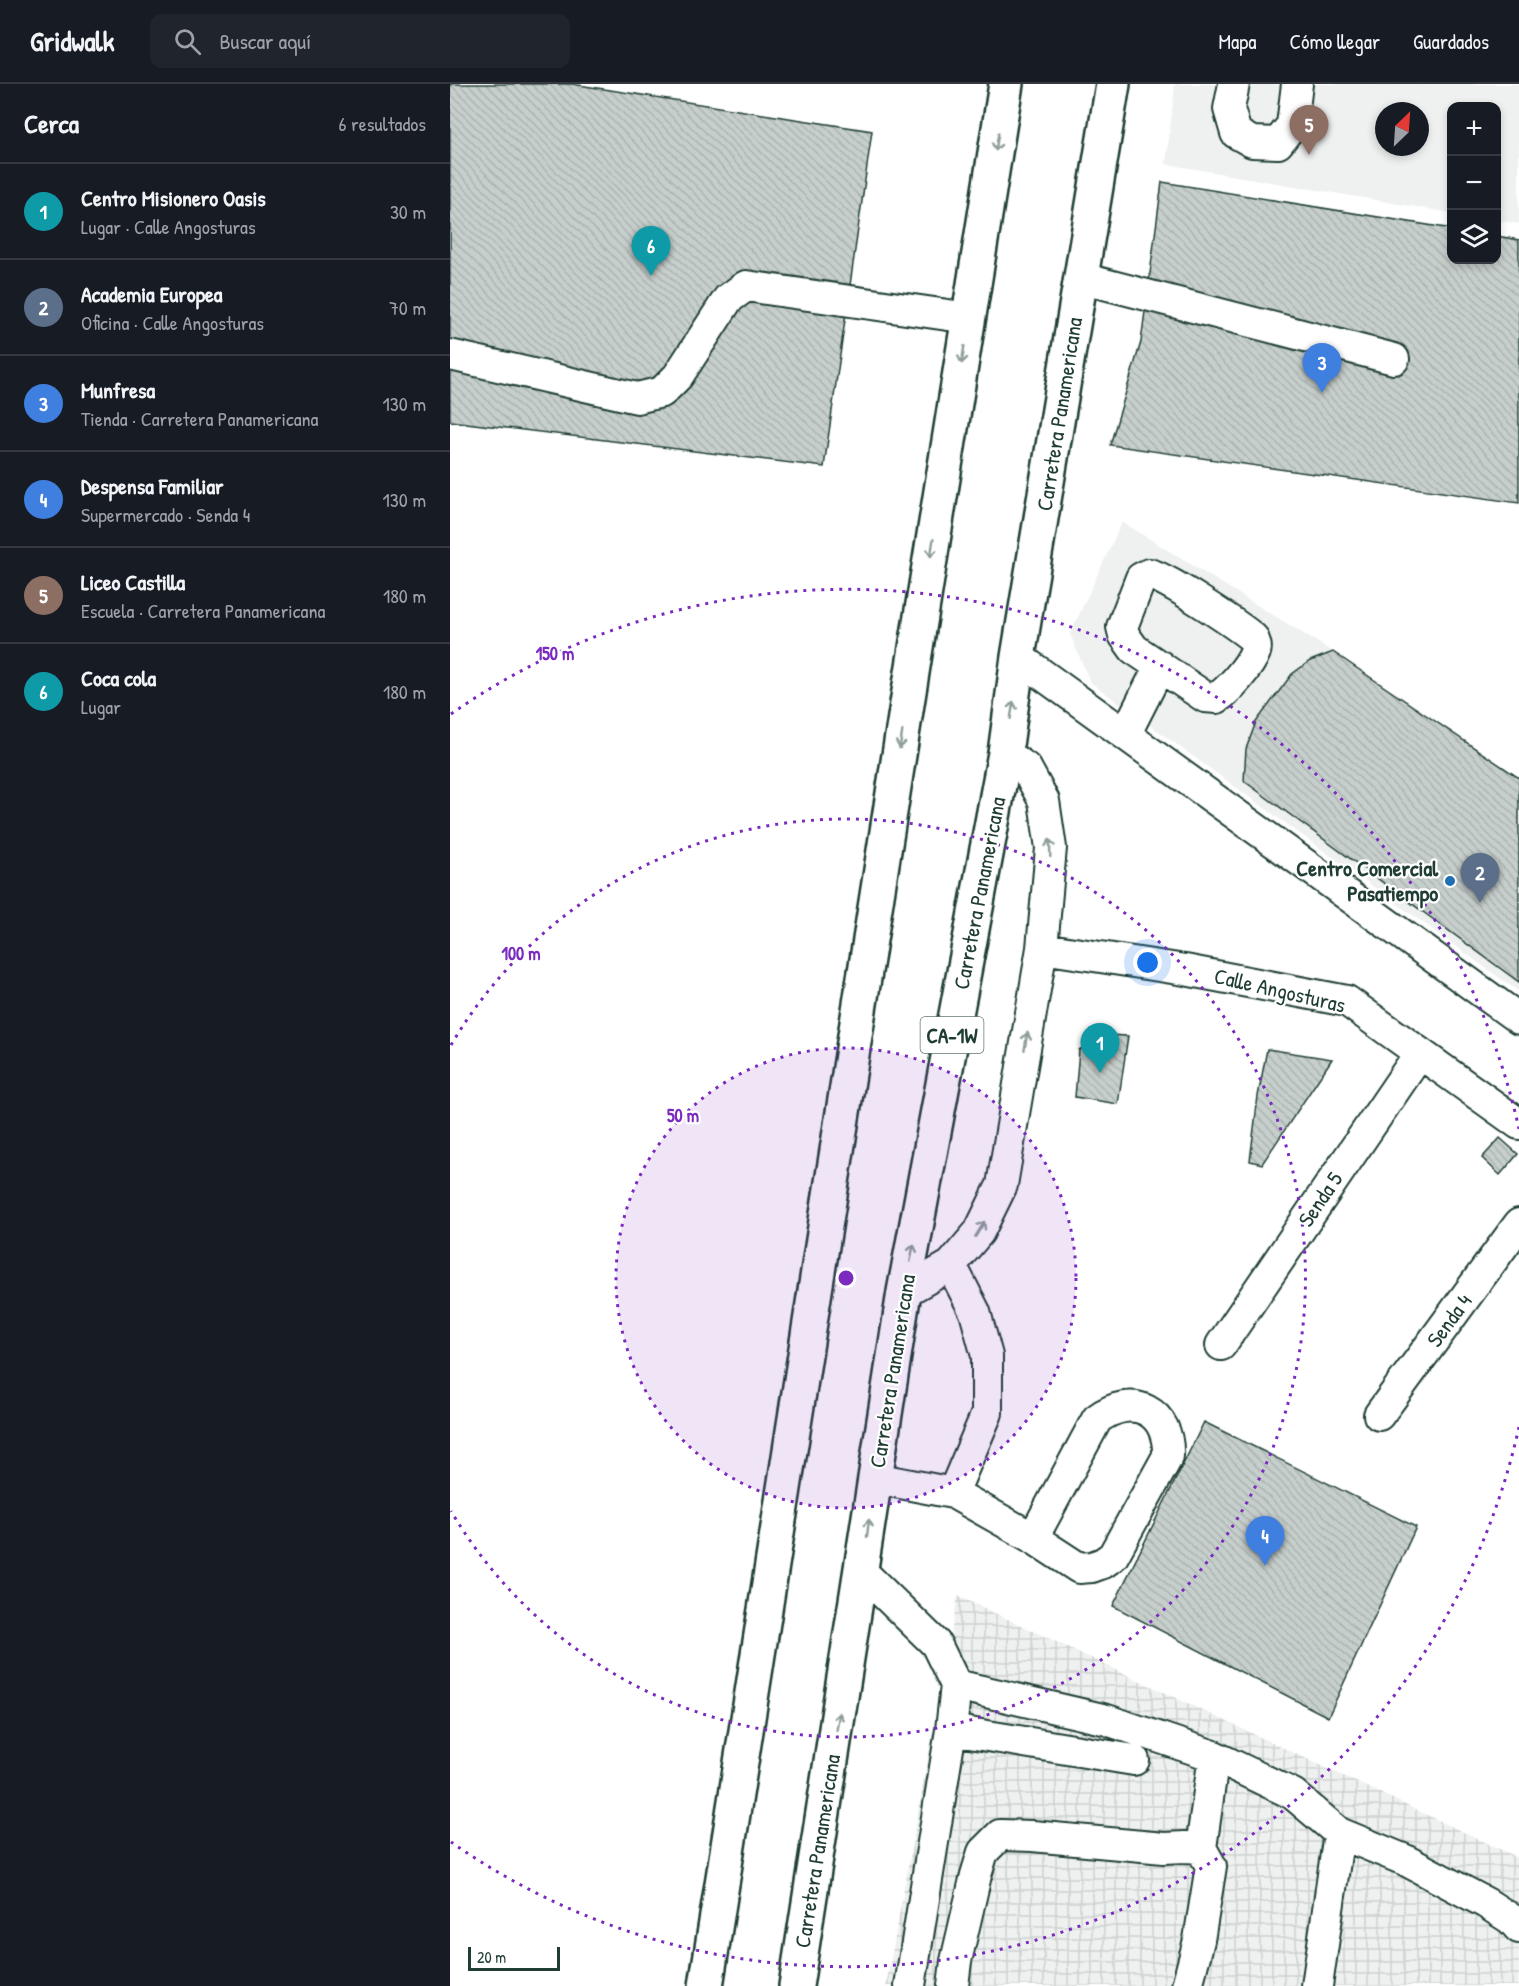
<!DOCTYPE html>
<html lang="es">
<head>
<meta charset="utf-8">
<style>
  :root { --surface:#171b24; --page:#20242c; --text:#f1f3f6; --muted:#9ea1a6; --line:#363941; --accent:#7c3aed }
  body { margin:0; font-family:"Patrick Hand",sans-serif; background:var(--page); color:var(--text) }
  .controls { position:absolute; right:18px; top:18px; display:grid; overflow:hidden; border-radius:12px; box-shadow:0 3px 9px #0003 }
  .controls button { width:54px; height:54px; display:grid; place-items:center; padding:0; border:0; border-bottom:2px solid var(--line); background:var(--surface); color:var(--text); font:30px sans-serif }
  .compass { position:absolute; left:925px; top:18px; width:54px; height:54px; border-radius:50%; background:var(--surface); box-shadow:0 3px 9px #0003; rotate:25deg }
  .scale { position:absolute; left:18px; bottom:15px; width:92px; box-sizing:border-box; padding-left:6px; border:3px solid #1f3d34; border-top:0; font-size:16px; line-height:21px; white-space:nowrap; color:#1f3d34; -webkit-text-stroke:4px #fff; paint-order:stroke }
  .you { position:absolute; left:698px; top:879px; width:21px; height:21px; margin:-15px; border:4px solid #fff; border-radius:50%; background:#1a73e8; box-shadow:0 0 0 9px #1a73e833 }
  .badge { display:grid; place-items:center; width:39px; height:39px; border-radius:50%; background:var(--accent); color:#fff; font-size:20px; font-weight:700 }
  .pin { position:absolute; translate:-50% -50px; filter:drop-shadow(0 2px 3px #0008) }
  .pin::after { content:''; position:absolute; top:32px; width:21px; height:18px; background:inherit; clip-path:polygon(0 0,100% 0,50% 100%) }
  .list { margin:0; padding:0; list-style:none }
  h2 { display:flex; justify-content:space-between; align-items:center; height:78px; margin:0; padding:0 24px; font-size:26px }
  h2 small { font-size:20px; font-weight:400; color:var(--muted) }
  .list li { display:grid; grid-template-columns:39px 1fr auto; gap:18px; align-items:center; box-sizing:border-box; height:96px; padding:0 24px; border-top:2px solid var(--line) }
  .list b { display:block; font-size:22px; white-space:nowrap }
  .list p { margin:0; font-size:20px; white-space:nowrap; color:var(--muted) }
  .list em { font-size:20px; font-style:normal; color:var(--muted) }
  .icon { flex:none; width:33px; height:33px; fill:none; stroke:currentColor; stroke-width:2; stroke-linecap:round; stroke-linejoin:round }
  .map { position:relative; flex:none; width:1069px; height:1902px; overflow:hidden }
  header { display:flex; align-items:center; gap:36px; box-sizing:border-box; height:84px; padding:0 30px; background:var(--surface); border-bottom:2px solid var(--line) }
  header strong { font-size:28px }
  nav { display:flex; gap:33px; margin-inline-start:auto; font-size:21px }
  .search { width:420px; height:54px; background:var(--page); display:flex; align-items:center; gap:15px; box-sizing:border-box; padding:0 21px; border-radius:12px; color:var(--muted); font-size:22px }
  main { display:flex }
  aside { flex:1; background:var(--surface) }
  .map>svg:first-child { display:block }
</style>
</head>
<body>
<header>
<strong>Gridwalk</strong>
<div class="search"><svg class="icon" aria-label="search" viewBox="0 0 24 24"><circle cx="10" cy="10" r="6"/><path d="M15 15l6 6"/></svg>Buscar aquí</div>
<nav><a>Mapa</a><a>Cómo llegar</a><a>Guardados</a></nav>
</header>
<main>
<aside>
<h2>Cerca<small>6 resultados</small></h2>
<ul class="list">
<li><span class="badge" style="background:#0f9aa8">1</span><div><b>Centro Misionero Oasis</b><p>Lugar · Calle Angosturas</p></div><em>30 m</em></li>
<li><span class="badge" style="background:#5c6f8a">2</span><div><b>Academia Europea</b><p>Oficina · Calle Angosturas</p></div><em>70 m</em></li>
<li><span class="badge" style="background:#3f7fe0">3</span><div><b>Munfresa</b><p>Tienda · Carretera Panamericana</p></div><em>130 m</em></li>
<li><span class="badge" style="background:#3f7fe0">4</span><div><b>Despensa Familiar</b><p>Supermercado · Senda 4</p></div><em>130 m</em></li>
<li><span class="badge" style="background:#8d6e63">5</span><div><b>Liceo Castilla</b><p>Escuela · Carretera Panamericana</p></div><em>180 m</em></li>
<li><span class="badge" style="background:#0f9aa8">6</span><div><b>Coca cola</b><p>Lugar</p></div><em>180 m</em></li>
</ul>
</aside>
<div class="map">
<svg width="1069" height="1902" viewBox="0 0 1069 1902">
  <defs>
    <pattern id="industrial-grid" width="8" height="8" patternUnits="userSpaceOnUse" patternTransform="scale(1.5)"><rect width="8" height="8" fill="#eef1f0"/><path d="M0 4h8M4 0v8" fill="none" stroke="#ccd0ce"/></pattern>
    <pattern id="building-back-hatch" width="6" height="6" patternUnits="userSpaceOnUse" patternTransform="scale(1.5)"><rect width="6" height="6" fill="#c7cfcc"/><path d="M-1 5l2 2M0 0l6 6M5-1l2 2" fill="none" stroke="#aab3b0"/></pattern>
  </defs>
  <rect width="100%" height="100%" fill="#fff"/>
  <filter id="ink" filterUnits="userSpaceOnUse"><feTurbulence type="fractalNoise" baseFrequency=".0167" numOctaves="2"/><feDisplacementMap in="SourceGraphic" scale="12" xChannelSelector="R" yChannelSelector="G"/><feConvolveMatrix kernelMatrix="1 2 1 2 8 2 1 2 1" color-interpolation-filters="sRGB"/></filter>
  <g filter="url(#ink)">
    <!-- built -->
    <path fill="#eef1f0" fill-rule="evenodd" d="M725 0H1069V140L1047 136 1046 22H1002L1001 129 716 80ZM934 27H970V63H934Z
      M672 438 883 568 1069 694V908L640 598 620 550Z"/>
    <!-- industrial -->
    <path fill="url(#industrial-grid)" d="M508 1512 1069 1774V1902H436Z"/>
    <!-- building -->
    <path fill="url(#building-back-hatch)" stroke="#1f3d34" stroke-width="1.5" d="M0 0H122L422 47 374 383 0 337Z
      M712 98 1002 145V176H1046V152L1069 156V419L660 361 691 258Z
      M883 568 1069 694V898L794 697 796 665 806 638 842 590 860 577Z
      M654 951 678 952 668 1020 625 1013 629 966Z
      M817 965 882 975 812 1080 800 1077 808 1012Z
      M1050 1054 1068 1070 1050 1091 1032 1074Z
      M754 1338 966 1443 878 1633 663 1522Z"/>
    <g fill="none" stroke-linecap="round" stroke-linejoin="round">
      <!-- minor casing -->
      <g stroke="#1f3d34" stroke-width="34">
        <path id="minor" d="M784 0 779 25 786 49 802 58 828 59 842 41 847 0
          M631 194 944 275
          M0 271 187 314 212 308 228 292 278 215 296 202 519 234
          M699 490C713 491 790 543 803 554 805 559 807 563 805 568 800 582 779 606 767 614L755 613 684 565 674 551 672 543 691 494Z
          M568 573 1069 935
          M676 649 710 582
          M592 864 735 886 897 917 1069 1040
          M501 1181 525 1228 537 1272V1329L503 1409
          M454 1208 501 1181 529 1148 552 1101 592 864 601 764 594 717 576 684 555 669
          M771 1261 970 969
          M929 1331 1069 1140
          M424 1394 503 1409 583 1454 629 1484 642 1483 653 1479 663 1472 718 1372C720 1327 683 1308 647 1335L583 1454
          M412 1488 486 1560 506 1601 501 1646 460 1902
          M506 1601 657 1636 764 1672 843 1710 889 1749 955 1776 1036 1819 1061 1835 1069 1844
          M501 1646 684 1676
          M503 1902 506 1877 526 1791 533 1768 550 1751 582 1752 714 1764 735 1763 751 1764
          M737 1902 749 1856 761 1782 751 1764 764 1672
          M867 1902 889 1749"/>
      </g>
      <!-- highway casing -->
      <g stroke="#1f3d34" stroke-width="38">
        <path id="highway" d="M256 1902 457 620 556 0
          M346 1902 454 1208 555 669 568 573 663 0"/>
      </g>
      <!-- minor -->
      <use href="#minor" stroke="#fff" stroke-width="30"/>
      <!-- highway -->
      <use href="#highway" stroke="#fff" stroke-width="33"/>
    </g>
    <!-- one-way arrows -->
    <defs><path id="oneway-shaft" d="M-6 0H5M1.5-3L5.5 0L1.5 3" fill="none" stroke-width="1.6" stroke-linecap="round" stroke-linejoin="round" transform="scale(1.5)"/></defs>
    <g stroke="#8f9e9a">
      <use href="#oneway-shaft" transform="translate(547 58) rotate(99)"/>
      <use href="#oneway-shaft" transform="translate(513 271) rotate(99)"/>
      <use href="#oneway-shaft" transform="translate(482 464) rotate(99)"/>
      <use href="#oneway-shaft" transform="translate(562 626) rotate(-81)"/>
      <use href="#oneway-shaft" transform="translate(451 656) rotate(99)"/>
      <use href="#oneway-shaft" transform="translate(600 764) rotate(-92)"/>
      <use href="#oneway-shaft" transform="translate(576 957) rotate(-80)"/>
      <use href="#oneway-shaft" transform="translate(530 1145) rotate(-59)"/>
      <use href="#oneway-shaft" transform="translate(462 1169) rotate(-79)"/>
      <use href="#oneway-shaft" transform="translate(418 1444) rotate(-83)"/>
      <use href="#oneway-shaft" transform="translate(388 1637) rotate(-81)"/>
    </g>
  </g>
  <!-- distance rings -->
  <circle cx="396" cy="1194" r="230" fill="#7b2cbf" fill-opacity=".12"/>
  <g fill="none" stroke="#7b2cbf" stroke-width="3" stroke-dasharray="3 6">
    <circle cx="396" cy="1194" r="230"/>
    <path d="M1 961A459 459 0 1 1 1 1427"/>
    <path d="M1069 1343A689 689 0 0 1 1 1758M1 630A689 689 0 0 1 1069 1045"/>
  </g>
  <!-- markers -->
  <circle fill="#1f6fb2" stroke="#fff" stroke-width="2" cx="1000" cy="797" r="6"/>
  <g text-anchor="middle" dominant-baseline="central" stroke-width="4.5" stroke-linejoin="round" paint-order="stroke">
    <!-- shield labels -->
    <rect fill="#fff" stroke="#627771" stroke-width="1.5" x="470.5" y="933" width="63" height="36" rx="4.5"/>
    <g font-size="21" font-weight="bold" fill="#1f3d34">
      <text x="502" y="951">CA-1W</text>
    </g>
    <!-- street labels -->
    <g font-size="22" fill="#1f3d34" stroke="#fff">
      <text transform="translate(609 330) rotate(-81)">Carretera Panamericana</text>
      <text transform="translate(529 809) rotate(-79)">Carretera Panamericana</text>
      <text transform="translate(830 906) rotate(13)">Calle Angosturas</text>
      <text transform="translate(870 1115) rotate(-56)">Senda 5</text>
      <text transform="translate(999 1236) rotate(-54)">Senda 4</text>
      <text transform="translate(442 1287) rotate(-81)">Carretera Panamericana</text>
      <text transform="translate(367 1767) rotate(-81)">Carretera Panamericana</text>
    </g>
    <!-- poi labels -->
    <g font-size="22" font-weight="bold" fill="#1f3d34" stroke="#fff" text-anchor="end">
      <text x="988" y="784">Centro Comercial<tspan x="988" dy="25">Pasatiempo</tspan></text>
    </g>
  </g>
  <circle cx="396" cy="1194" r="9" fill="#7b2cbf" stroke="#fff" stroke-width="3"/>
  <g font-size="18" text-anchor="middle" font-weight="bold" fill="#7b2cbf" stroke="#fff" stroke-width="4.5" stroke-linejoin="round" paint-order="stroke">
    <text x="105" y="576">150 m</text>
    <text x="71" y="876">100 m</text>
    <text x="233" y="1038">50 m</text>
  </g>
</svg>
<div class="controls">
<button>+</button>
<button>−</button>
<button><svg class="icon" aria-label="layers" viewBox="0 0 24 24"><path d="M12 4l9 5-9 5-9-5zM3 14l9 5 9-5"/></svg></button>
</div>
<svg class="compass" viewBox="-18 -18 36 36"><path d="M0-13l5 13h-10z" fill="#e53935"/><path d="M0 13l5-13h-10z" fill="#9ea1a6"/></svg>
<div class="scale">20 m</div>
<div class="you"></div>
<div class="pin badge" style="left:650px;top:989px;background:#0f9aa8">1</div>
<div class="pin badge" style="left:1030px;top:819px;background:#5c6f8a">2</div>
<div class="pin badge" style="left:872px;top:309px;background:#3f7fe0">3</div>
<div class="pin badge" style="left:815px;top:1482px;background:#3f7fe0">4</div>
<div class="pin badge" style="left:859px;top:71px;background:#8d6e63">5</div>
<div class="pin badge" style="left:201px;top:192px;background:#0f9aa8">6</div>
</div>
</main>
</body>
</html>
